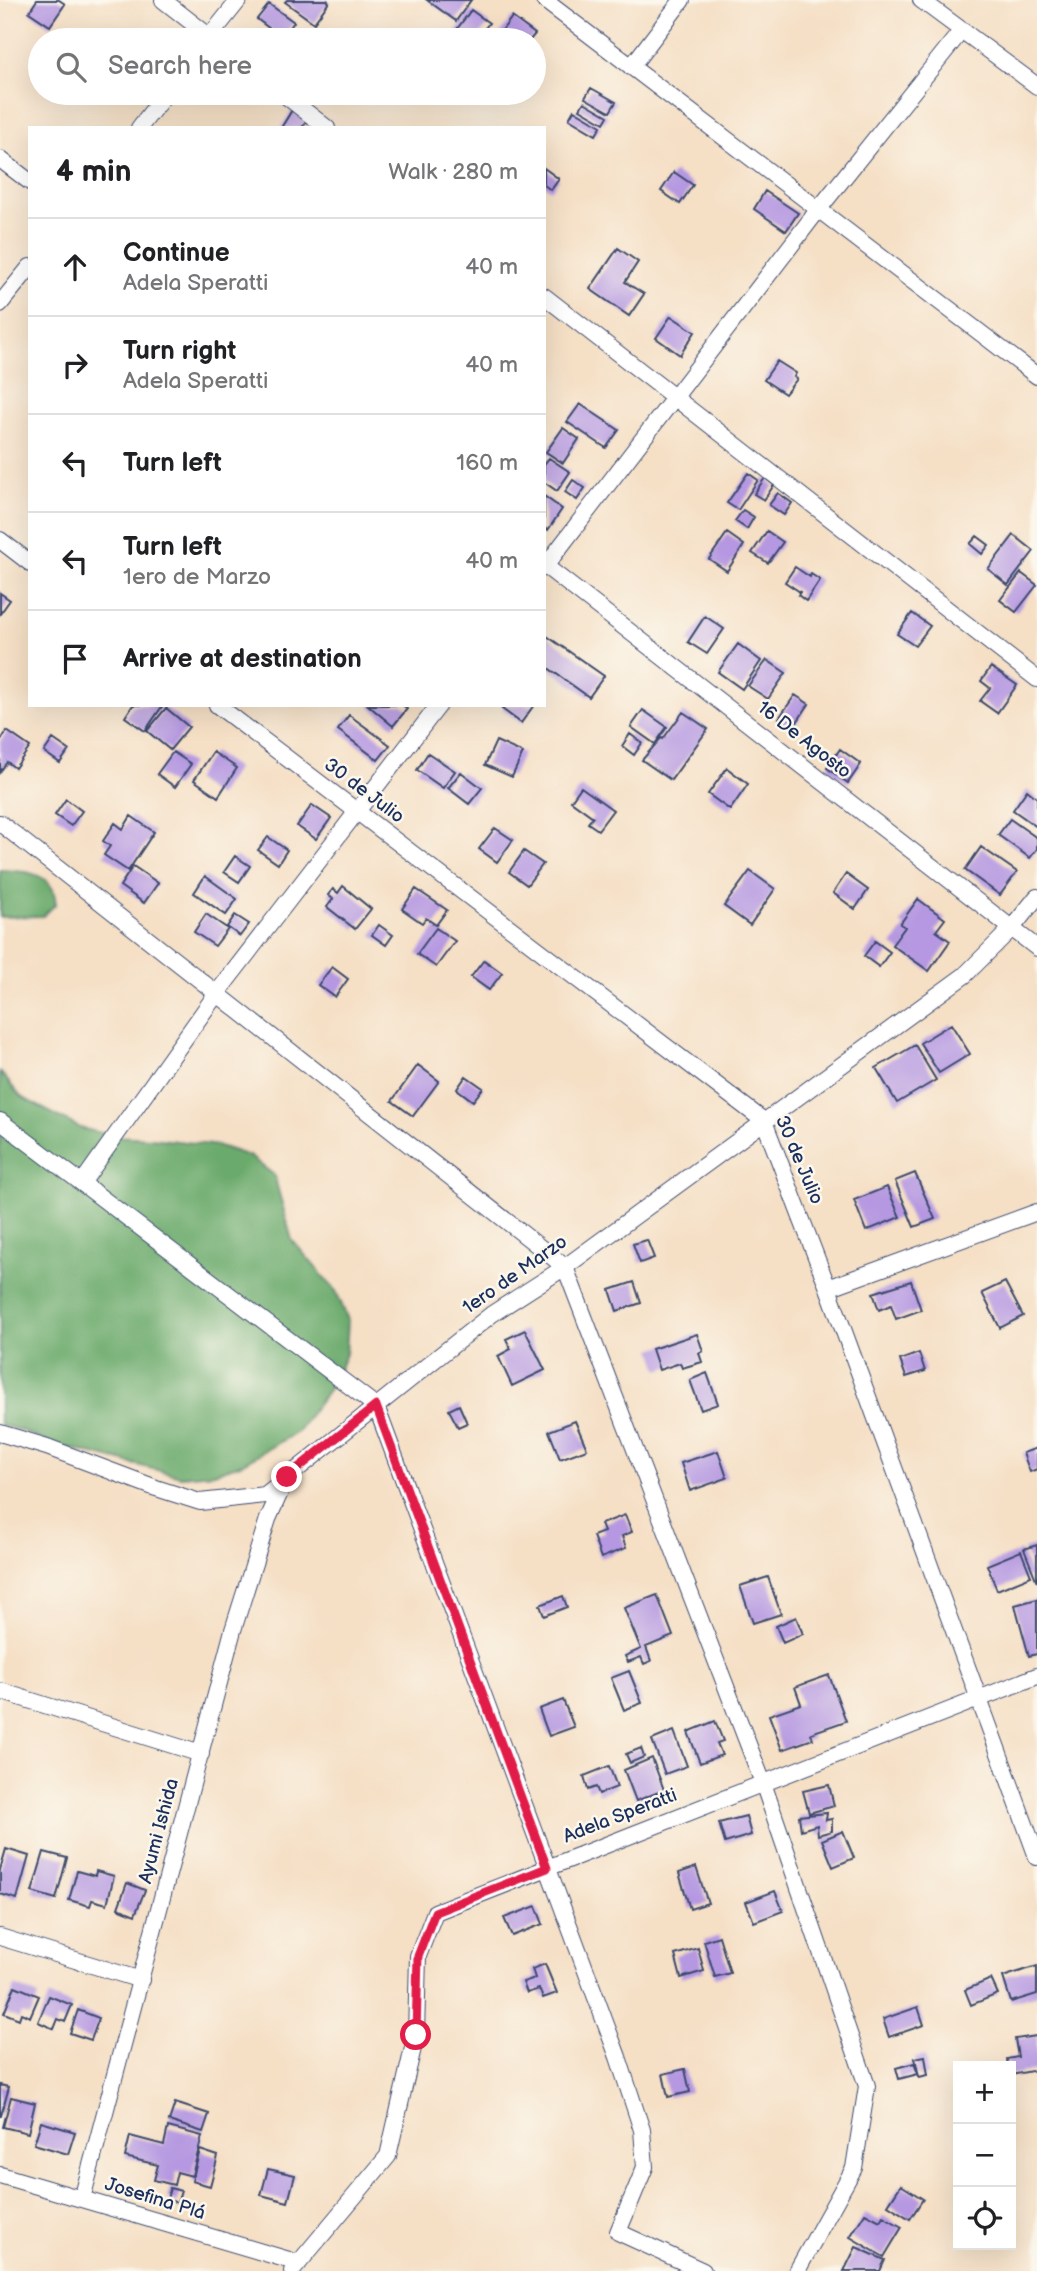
<!DOCTYPE html>
<html lang="en">
<head>
<meta charset="utf-8">
<style>
  :root { --surface:#fff; --page:#f2f2f2; --text:#202124; --muted:#757577; --line:#e0e0e0 }
  body { margin:0; font-family:"Balsamiq Sans",sans-serif; background:var(--page); color:var(--text) }
  .controls { position:absolute; right:21px; bottom:21px; display:grid; overflow:hidden; border-radius:0px; box-shadow:0 7px 28px #0002 }
  .controls button { width:63px; height:63px; display:grid; place-items:center; padding:0; border:0; border-bottom:2px solid var(--line); background:var(--surface); color:var(--text); font:35px sans-serif }
  .stop { position:absolute; width:21px; height:21px; margin:-16px; border:5px solid #e11d48; border-radius:50%; background:#fff }
  .stop.end { background:#e11d48; border-color:#fff; box-shadow:0 2px 7px #0008 }
  .list { margin:0; padding:0; list-style:none }
  h2 { display:flex; justify-content:space-between; align-items:center; height:91px; margin:0; padding:0 28px; font-size:30px }
  h2 small { font-size:23px; font-weight:400; color:var(--muted) }
  .list li { display:grid; grid-template-columns:46px 1fr auto; gap:21px; align-items:center; box-sizing:border-box; height:98px; padding:0 28px; border-top:2px solid var(--line) }
  .list b { display:block; font-size:26px; white-space:nowrap }
  .list p { margin:0; font-size:23px; white-space:nowrap; color:var(--muted) }
  .list em { font-size:23px; font-style:normal; color:var(--muted) }
  .icon { flex:none; width:38px; height:38px; fill:none; stroke:currentColor; stroke-width:2; stroke-linecap:round; stroke-linejoin:round }
  .map { position:relative; flex:none; width:1037px; height:2271px; overflow:hidden }
  .search { position:absolute; background:var(--surface); box-shadow:0 7px 28px #0002; left:28px; top:28px; width:518px; height:77px; display:flex; align-items:center; gap:18px; box-sizing:border-box; padding:0 24px; border-radius:38px; color:var(--muted); font-size:26px }
  .panel { position:absolute; background:var(--surface); box-shadow:0 7px 28px #0002; left:28px; top:126px; width:518px; height:581px; border-radius:0px }
  .map>svg:first-child { display:block }
</style>
</head>
<body>
<div class="map">
<svg width="1037" height="2271" viewBox="0 0 1037 2271">
  <rect width="100%" height="100%" fill="#fbf7ec"/>
  <filter id="ink" filterUnits="userSpaceOnUse"><feTurbulence type="fractalNoise" baseFrequency=".0143" numOctaves="2"/><feDisplacementMap in="SourceGraphic" scale="14" xChannelSelector="R" yChannelSelector="G"/><feConvolveMatrix kernelMatrix="1 2 1 2 8 2 1 2 1" color-interpolation-filters="sRGB"/></filter>
  <filter id="wash" filterUnits="userSpaceOnUse"><feTurbulence type="fractalNoise" baseFrequency=".00686" numOctaves="4" result="noise"/><feDisplacementMap in="SourceGraphic" scale="28" xChannelSelector="R" yChannelSelector="G"/><feGaussianBlur stdDeviation="1.57" result="paint"/><feColorMatrix in="noise" values="0 0 0 0 0 0 0 0 0 0 0 0 0 0 0 0 0 1.4 0 .05"/><feComposite in="paint" operator="in"/></filter>
  <g filter="url(#wash)">
    <rect width="100%" height="100%" fill="#f5dfc5"/>
    <!-- forest -->
    <path fill="#6baa6c" stroke="#436c65" stroke-width="2" d="M0 870C17 871 42 870 52 888 55 892 55 900 56 904L43 916 0 917Z
      M0 1072 21 1097 80 1128 114 1136 152 1138 219 1146 249 1156 274 1175 292 1240 336 1291 348 1320 346 1354 333 1383 297 1432 243 1463 214 1473 181 1476 49 1443 20 1430 0 1425Z"/>
    <g id="blocks">
      <!-- building -->
      <path fill="#b598e1" d="M37 0H59L65 4 50 26 29 12Z
        M287 0H327L329 2 314 23 285 2Z
        M427 0H471L456 21Z
        M269 4 294 22 282 38 257 19Z
        M471 10 489 23 476 40H449Z
        M512 17 535 34 530 40H495Z
        M417 31 430 40H410Z
        M591 88 616 102 610 112 585 98Z
        M461 93H479L473 102Z
        M584 102 608 116 604 123 580 109Z
        M292 110 307 120 302 128H281Z
        M574 110 601 126 596 135 569 119Z
        M544 168 559 179 551 190 544 185Z
        M674 172 693 185 680 204 661 191Z
        M765 191 798 213 786 231 754 209Z
        M618 248 638 262 625 282 644 294 629 316 590 289Z
        M671 316 695 332 680 355 656 338Z
        M777 361 796 373 794 377 797 379 785 394 764 380Z
        M580 404 619 430 606 448 567 422Z
        M563 428 579 439 563 463 546 452Z
        M549 458 570 472 557 491 544 482V464Z
        M748 473 758 480 738 510 727 503Z
        M765 478 774 485 764 500 754 494Z
        M573 480 585 488 577 500 565 492Z
        M778 493 792 503 784 515 769 505Z
        M544 496 562 509 548 530 544 528Z
        M743 510 754 517 747 529 735 521Z
        M767 531 783 542 768 563 752 553Z
        M727 533 744 545 727 571 709 559Z
        M1014 535 1034 551 1008 585 988 569Z
        M977 536 989 545 982 554 970 544Z
        M795 567 810 577 811 574 820 580 806 601 798 595 800 592 785 582Z
        M1021 573 1037 585 1016 612 1000 600Z
        M0 593 10 600 0 614Z
        M912 613 930 626 915 646 897 634Z
        M705 616 724 629 707 654 688 642Z
        M544 634 604 676 589 697 544 665Z
        M738 644 761 661 742 689 718 672Z
        M767 660 786 673 768 699 748 686Z
        M991 667 1017 685 997 713 980 701 990 688 981 681Z
        M795 695 809 704 793 728 779 718Z
        M133 705H163L145 731 125 717Z
        M368 705H403L407 709 393 726Z
        M505 705H534L521 723 502 709Z
        M166 708 189 727 170 750 147 731Z
        M643 710 667 727 655 744 631 727Z
        M683 712 708 729 671 780 642 760 661 738 663 739Z
        M349 715 390 745 378 760 338 730Z
        M7 731 30 747 15 768 7 762 0 772V742Z
        M630 734 642 743 634 755 622 746Z
        M53 739 69 750 60 763 44 752Z
        M496 741 523 753 512 777 485 765Z
        M840 749 861 764 848 783 827 768Z
        M173 752 191 764 175 787 157 774Z
        M213 752 237 768 218 797 194 780Z
        M428 753 455 771 443 788 417 770Z
        M727 768 748 784 730 810 708 794Z
        M461 772 482 788 469 804 448 788Z
        M581 787 613 810 598 830 588 823 593 817 571 801Z
        M1027 790 1037 798V827L1013 810Z
        M66 799 82 811 71 826 55 815Z
        M312 805 331 818 316 839 297 826Z
        M131 816 154 832 128 871 104 855 110 846 103 841 115 823 123 829Z
        M1010 819 1037 838V849L1030 858 998 835Z
        M495 828 513 840 497 862 479 849Z
        M268 837 287 850 278 864 258 850Z
        M981 847 1017 872 1000 895 965 870Z
        M524 851 543 864 527 885 509 872Z
        M235 856 250 866 239 882 224 872Z
        M133 866 158 883 144 903 120 886Z
        M750 871 775 889 750 925 724 906Z
        M846 874 868 890 855 909 833 893Z
        M205 876 237 899 226 915 194 893Z
        M343 886 371 909 355 929 327 907 333 899 328 895 333 889 338 893Z
        M416 889 447 910 436 925 426 918 422 923 402 909Z
        M918 899 945 919 936 931 950 941 929 971 892 945 905 927 900 924Z
        M206 914 228 929 215 946 194 932Z
        M235 915 249 924 240 936 227 927Z
        M379 925 393 935 386 945 372 935Z
        M436 928 455 941 436 967 417 954Z
        M875 941 890 952 879 967 864 956Z
        M484 960 502 973 489 990 471 977Z
        M332 967 348 979 335 997 318 985Z
        M951 1024 970 1054 939 1073 920 1043Z
        M915 1045 936 1080 897 1103 876 1068Z
        M418 1065 439 1081 413 1116 392 1101Z
        M466 1076 483 1088 473 1101 457 1089Z
        M915 1173 935 1219 914 1227 895 1181Z
        M887 1187 900 1217 866 1231 854 1200Z
        M647 1240 654 1258 640 1263 633 1244Z
        M911 1281 921 1310 896 1319 891 1305 879 1310 873 1293Z
        M634 1282 641 1303 617 1311 610 1290Z
        M1005 1282 1023 1316 1000 1328 982 1293Z
        M525 1330 545 1370 512 1386 498 1356 511 1349 506 1339Z
        M697 1334 703 1351 699 1353 702 1362 682 1368 680 1363 659 1370 652 1349Z
        M919 1353 925 1371 906 1377 900 1360Z
        M707 1373 718 1404 701 1410 690 1380Z
        M459 1405 467 1423 458 1427 449 1410Z
        M575 1421 587 1449 560 1459 549 1431Z
        M1037 1448V1469L1030 1472 1023 1453Z
        M718 1451 727 1478 690 1491 681 1463Z
        M625 1515 632 1532 622 1536 626 1548 601 1558 593 1536 604 1532 601 1524Z
        M1037 1545V1582L1024 1549Z
        M1021 1551 1031 1576 997 1590 987 1565Z
        M768 1577 781 1614 753 1623 740 1586Z
        M657 1595 673 1636 646 1647 651 1661 644 1664 641 1657 628 1662 625 1656 641 1649 624 1608Z
        M563 1596 567 1607 544 1616 540 1605Z
        M1037 1599V1654L1029 1656 1015 1605Z
        M796 1617 803 1634 783 1643 776 1626Z
        M629 1671 642 1703 624 1710 611 1678Z
        M829 1675 846 1721 811 1733 813 1739 782 1750 769 1715 801 1704 795 1687Z
        M563 1700 574 1727 549 1736 539 1709Z
        M715 1721 723 1741 717 1743 722 1755 700 1763 688 1732Z
        M674 1731 687 1766 665 1774 652 1740Z
        M641 1748 644 1757 630 1763 626 1754Z
        M652 1758 664 1790 636 1801 624 1770Z
        M609 1766 617 1787 599 1794 596 1787 588 1790 584 1776Z
        M829 1785 834 1806 809 1813 803 1791Z
        M827 1813 826 1820 832 1819V1831L818 1835 817 1825 801 1830 799 1816Z
        M746 1816 751 1835 725 1843 719 1823Z
        M843 1831 854 1858 833 1867 822 1840Z
        M6 1849 29 1856 17 1899 0 1894V1870Z
        M44 1852 67 1858 56 1899 32 1892Z
        M696 1867 708 1903 690 1909 679 1873Z
        M77 1871 95 1876 96 1871 114 1876 107 1904 92 1900 90 1906 69 1900Z
        M127 1883 145 1890 135 1915 118 1908Z
        M775 1891 783 1911 754 1922 746 1902Z
        M536 1906 543 1924 512 1936 504 1918Z
        M719 1936 730 1973 715 1977 704 1941Z
        M698 1948 704 1971 681 1978 675 1955Z
        M545 1964 557 1993 543 1998 539 1989 527 1993 523 1982 535 1978 532 1969Z
        M1037 1966V1994L1011 2002 1003 1977Z
        M991 1979 998 1994 971 2005 965 1990Z
        M15 1986 39 1996 30 2017 21 2013 19 2019 4 2013Z
        M49 1996 72 2005 65 2022 58 2019 54 2029 38 2022Z
        M918 2007 924 2025 889 2037 883 2019Z
        M78 2010 99 2018 91 2040 70 2033Z
        M1037 2036V2070L1011 2075V2066H1008L1007 2059 1018 2057 1015 2039Z
        M925 2056 928 2075 919 2077 915 2058Z
        M914 2063 918 2074 899 2079 896 2068Z
        M685 2069 690 2092 668 2097 663 2074Z
        M0 2085 9 2087 1 2116H0Z
        M11 2097 35 2103 28 2133 3 2127Z
        M175 2103 209 2114 203 2132 169 2121Z
        M41 2122 75 2132 68 2154 34 2144Z
        M168 2127 202 2136 192 2176 177 2172 174 2185 154 2180 158 2165 125 2157 130 2136 164 2145Z
        M200 2150 218 2156 210 2186 192 2181Z
        M268 2169 295 2175 288 2202 261 2195Z
        M901 2185 923 2199 910 2219 888 2205Z
        M170 2188 181 2191 177 2203 167 2199Z
        M865 2213 880 2221 883 2216 902 2227 884 2257 850 2237Z
        M856 2247 885 2260 880 2271H844Z"/>
    </g>
  </g>
  <g filter="url(#ink)">
    <use href="#blocks" fill-opacity="0" stroke="#3c496d" stroke-width="2"/>
    <g fill="none" stroke-linecap="round" stroke-linejoin="round">
      <!-- street casing -->
      <g stroke="#3c496d" stroke-width="18">
        <path id="street" d="M163 0 214 40
          M544 0 1037 376
          M921 0 1037 86
          M207 40 239 0
          M631 67 682 0
          M282 93 327 128
          M139 128 166 93
          M0 159 30 182
          M544 296 1037 679
          M0 304 30 267
          M0 540 30 563
          M544 565 1037 948
          M544 568 818 210 962 30
          M217 705 764 1121 828 1288 1037 1857
          M0 823 565 1267 763 1783 867 2086 854 2168 797 2271
          M0 1121 376 1406 618 2057 642 2130 645 2167 618 2232 703 2271
          M82 1183 217 993 439 705
          M828 1288 1037 1212
          M0 1433 47 1447 156 1488 200 1502 265 1495 492 1314 565 1267 965 975 1012 928 1037 897
          M0 1691 201 1754
          M0 1937 141 1980
          M0 2175 299 2263
          M82 2199 233 1630 268 1519 285 1481
          M292 2271 388 2156 416 2035 418 1956 435 1912 1037 1676"/>
      </g>
      <!-- street -->
      <use href="#street" stroke="#fff" stroke-width="16"/>
    </g>
  </g>
  <g fill="none" stroke-linecap="round" stroke-linejoin="round" filter="url(#ink)">
    <!-- route -->
    <path stroke="#e11d48" stroke-width="9" d="M287 1477 376 1406 547 1868 435 1912 418 1956 416 2035"/>
  </g>
  <g text-anchor="middle" dominant-baseline="central" stroke-width="5" stroke-linejoin="round" paint-order="stroke">
    <!-- street labels -->
    <g font-size="19" fill="#1b2f5e" stroke="#fbf7ec">
      <text transform="translate(804 740) rotate(38)">16 De Agosto</text>
      <text transform="translate(364 791) rotate(37)">30 de Julio</text>
      <text transform="translate(799 1160) rotate(67)">30 de Julio</text>
      <text transform="translate(515 1275) rotate(-35)">1ero de Marzo</text>
      <text transform="translate(620 1816) rotate(-21)">Adela Speratti</text>
      <text transform="translate(159 1831) rotate(-75)">Ayumi Ishida</text>
      <text transform="translate(155 2199) rotate(17)">Josefina Plá</text>
    </g>
  </g>
</svg>
<div class="controls">
<button>+</button>
<button>−</button>
<button><svg class="icon" aria-label="locate" viewBox="0 0 24 24"><circle cx="12" cy="12" r="6"/><path d="M12 2v4M12 18v4M2 12h4M18 12h4"/></svg></button>
</div>
<div class="stop" style="left:416px;top:2035px"></div>
<div class="stop end" style="left:287px;top:1477px"></div>
<div class="search"><svg class="icon" aria-label="search" viewBox="0 0 24 24"><circle cx="10" cy="10" r="6"/><path d="M15 15l6 6"/></svg>Search here</div>
<section class="panel">
<h2>4 min<small>Walk · 280 m</small></h2>
<ul class="list">
<li><svg class="icon" aria-label="ahead" viewBox="0 0 24 24"><path d="M12 20V5M6 11l6-6 6 6"/></svg><div><b>Continue</b><p>Adela Speratti</p></div><em>40 m</em></li>
<li><svg class="icon" aria-label="right" viewBox="0 0 24 24"><path d="M7 20v-9h11M14 6l5 5-5 5"/></svg><div><b>Turn right</b><p>Adela Speratti</p></div><em>40 m</em></li>
<li><svg class="icon" aria-label="left" viewBox="0 0 24 24"><path d="M17 20v-9H6M10 6l-5 5 5 5"/></svg><div><b>Turn left</b></div><em>160 m</em></li>
<li><svg class="icon" aria-label="left" viewBox="0 0 24 24"><path d="M17 20v-9H6M10 6l-5 5 5 5"/></svg><div><b>Turn left</b><p>1ero de Marzo</p></div><em>40 m</em></li>
<li><svg class="icon" aria-label="arrive" viewBox="0 0 24 24"><path d="M6 21V4h12l-3 4 3 4H6"/></svg><div><b>Arrive at destination</b></div></li>
</ul>
</section>
</div>
</body>
</html>
